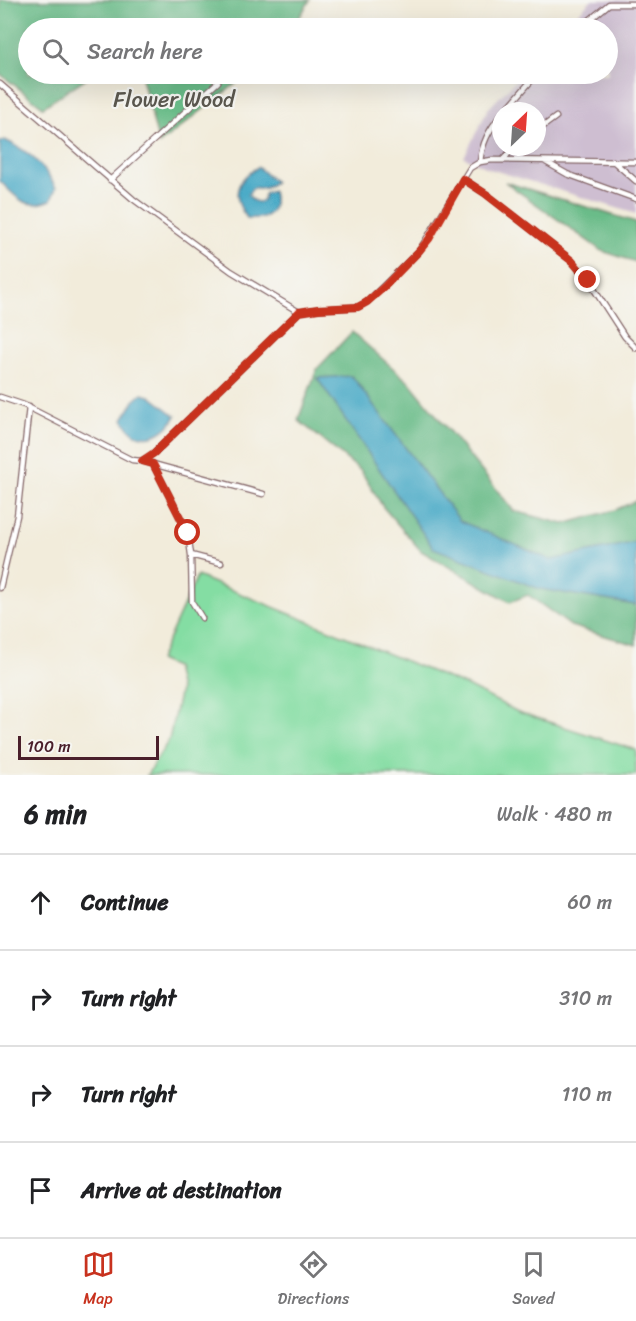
<!DOCTYPE html>
<html lang="en">
<head>
<meta charset="utf-8">
<style>
  :root { --surface:#fff; --page:#f2f2f2; --text:#202124; --muted:#757577; --line:#e0e0e0; --accent:#c8321e }
  body { margin:0; font-family:Sriracha,sans-serif; background:var(--page); color:var(--text) }
  .compass { position:absolute; left:492px; top:102px; width:54px; height:54px; border-radius:50%; background:var(--surface); box-shadow:0 6px 24px #0002; rotate:25deg }
  .scale { position:absolute; left:18px; bottom:15px; width:141px; box-sizing:border-box; padding-left:6px; border:3px solid #4a1f2b; border-top:0; font-size:16px; line-height:21px; white-space:nowrap; color:#4a1f2b; -webkit-text-stroke:4px #f6f6f2; paint-order:stroke }
  .stop { position:absolute; width:18px; height:18px; margin:-14px; border:4px solid #c8321e; border-radius:50%; background:#fff }
  .stop.end { background:#c8321e; border-color:#fff; box-shadow:0 2px 6px #0008 }
  .list { margin:0; padding:0; list-style:none }
  h2 { display:flex; justify-content:space-between; align-items:center; height:78px; margin:0; padding:0 24px; font-size:26px }
  h2 small { font-size:20px; font-weight:400; color:var(--muted) }
  .list li { display:grid; grid-template-columns:39px 1fr auto; gap:18px; align-items:center; box-sizing:border-box; height:96px; padding:0 24px; border-top:2px solid var(--line) }
  .list b { display:block; font-size:22px; white-space:nowrap }
  .list em { font-size:20px; font-style:normal; color:var(--muted) }
  .icon { flex:none; width:33px; height:33px; fill:none; stroke:currentColor; stroke-width:2; stroke-linecap:round; stroke-linejoin:round }
  .map { position:relative; flex:none; width:636px; height:775px; overflow:hidden }
  .search { position:absolute; background:var(--surface); box-shadow:0 6px 24px #0002; left:18px; right:18px; top:18px; height:66px; display:flex; align-items:center; gap:15px; box-sizing:border-box; padding:0 21px; border-radius:33px; color:var(--muted); font-size:22px }
  .sheet { height:462px; background:var(--surface) }
  nav { display:flex; justify-content:space-around; align-items:center; box-sizing:border-box; height:84px; border-top:2px solid var(--line); background:var(--surface); font-size:16px; color:var(--muted) }
  nav a { display:grid; justify-items:center; gap:3px }
  nav .on { color:var(--accent) }
  .map>svg:first-child { display:block }
</style>
</head>
<body>
<div class="map">
<svg width="636" height="775" viewBox="0 0 636 775">
  <rect width="100%" height="100%" fill="#f6f6f2"/>
  <filter id="ink" filterUnits="userSpaceOnUse"><feTurbulence type="fractalNoise" baseFrequency=".0167" numOctaves="2"/><feDisplacementMap in="SourceGraphic" scale="12" xChannelSelector="R" yChannelSelector="G"/><feConvolveMatrix kernelMatrix="1 2 1 2 8 2 1 2 1" color-interpolation-filters="sRGB"/></filter>
  <filter id="wash" filterUnits="userSpaceOnUse"><feTurbulence type="fractalNoise" baseFrequency=".008" numOctaves="4" result="noise"/><feDisplacementMap in="SourceGraphic" scale="24" xChannelSelector="R" yChannelSelector="G"/><feGaussianBlur stdDeviation="1.35" result="paint"/><feColorMatrix in="noise" values="0 0 0 0 0 0 0 0 0 0 0 0 0 0 0 0 0 1.4 0 .05"/><feComposite in="paint" operator="in"/></filter>
  <g filter="url(#wash)">
    <rect width="100%" height="100%" fill="#f2ecdb"/>
    <!-- industrial -->
    <path fill="#cebed1" fill-rule="evenodd" d="M591 0H636V214L490 169 464 157 488 109 522 74H608V28H564ZM501 111H537V147H501Z"/>
    <!-- green -->
    <path fill="#84dda3" stroke="#677e67" stroke-width="1.5" d="M197 576 467 686 518 712 636 750V775H147L169 740 180 690 175 667 159 660Z"/>
    <!-- forest -->
    <path fill="#6bbc89" stroke="#5a6e5a" stroke-width="1.5" d="M0 0H310L293 28H28V74H92L43 107 0 74Z
      M141 74H248L159 144Z
      M505 182 636 222V262L602 251Z
      M352 332 411 384 514 511 564 524 615 510 636 501V645L571 626 528 595 510 602 421 551 383 507 361 471 298 420 317 369Z"/>
    <!-- water -->
    <path fill="#46a9c6" stroke="#486478" stroke-width="1.5" d="M5 140C30 152 43 164 56 188L51 200C26 211 17 198 0 181V142Z
      M258 167 275 182 265 188C255 190 255 183 248 195L254 201 259 202 263 200 265 193 273 191C278 212 268 220 247 218 231 197 235 180 258 167Z
      M352 376 460 521 551 560 636 542V605L540 589 433 548 317 378Z
      M142 394 150 396 176 416C162 438 137 447 123 419L134 401Z"/>
  </g>
  <g filter="url(#ink)">
    <g fill="none" stroke-linecap="round" stroke-linejoin="round">
      <!-- lane casing -->
      <g stroke="#856769" stroke-width="7">
        <path id="lane" d="M580 28 609 4H636
          M0 84 133 199 231 271 299 312
          M505 111 537 74
          M537 131 556 117
          M503 160 514 147
          M544 161 567 174 636 199
          M613 161 636 181
          M480 162C482 143 489 130 501 115
          M463 179 486 194 572 261 588 280 625 337 636 348
          M110 180 218 82
          M0 397 24 405 132 460 142 461 154 453 299 312 318 309 358 307 367 302 419 251 470 168 480 162 492 160 636 162
          M142 461 263 494
          M153 464 188 533 191 555 192 602 202 618
          M191 555 221 563
          M0 588 17 516 29 407"/>
      </g>
      <!-- lane -->
      <use href="#lane" stroke="#fff" stroke-width="4.5"/>
    </g>
  </g>
  <g fill="none" stroke-linecap="round" stroke-linejoin="round" filter="url(#ink)">
    <!-- route -->
    <path stroke="#c8321e" stroke-width="8" d="M188 533 153 464 142 461 154 453 299 312 318 309 358 307 367 302 384 287 419 251 429 239 463 179 486 194 572 261 588 280"/>
  </g>
  <g text-anchor="middle" dominant-baseline="central" stroke-width="4.5" stroke-linejoin="round" paint-order="stroke">
    <!-- park labels -->
    <g font-size="22" fill="#5b584f" stroke="#f6f6f2">
      <text x="174" y="99">Flower Wood</text>
    </g>
  </g>
</svg>
<svg class="compass" viewBox="-18 -18 36 36"><path d="M0-13l5 13h-10z" fill="#e53935"/><path d="M0 13l5-13h-10z" fill="#757577"/></svg>
<div class="scale">100 m</div>
<div class="stop" style="left:188px;top:533px"></div>
<div class="stop end" style="left:588px;top:280px"></div>
<div class="search"><svg class="icon" aria-label="search" viewBox="0 0 24 24"><circle cx="10" cy="10" r="6"/><path d="M15 15l6 6"/></svg>Search here</div>
</div>
<section class="sheet">
<h2>6 min<small>Walk · 480 m</small></h2>
<ul class="list">
<li><svg class="icon" aria-label="ahead" viewBox="0 0 24 24"><path d="M12 20V5M6 11l6-6 6 6"/></svg><div><b>Continue</b></div><em>60 m</em></li>
<li><svg class="icon" aria-label="right" viewBox="0 0 24 24"><path d="M7 20v-9h11M14 6l5 5-5 5"/></svg><div><b>Turn right</b></div><em>310 m</em></li>
<li><svg class="icon" aria-label="right" viewBox="0 0 24 24"><path d="M7 20v-9h11M14 6l5 5-5 5"/></svg><div><b>Turn right</b></div><em>110 m</em></li>
<li><svg class="icon" aria-label="arrive" viewBox="0 0 24 24"><path d="M6 21V4h12l-3 4 3 4H6"/></svg><div><b>Arrive at destination</b></div></li>
</ul>
</section>
<nav>
<a class="on"><svg class="icon" aria-label="map" viewBox="0 0 24 24"><path d="M3 6l6-2 6 2 6-2v14l-6 2-6-2-6 2zM9 4v14M15 6v14"/></svg>Map</a>
<a><svg class="icon" aria-label="directions" viewBox="0 0 24 24"><path d="M12 3l9 9-9 9-9-9zM9 14v-3h6M13 9l2 2-2 2"/></svg>Directions</a>
<a><svg class="icon" aria-label="saved" viewBox="0 0 24 24"><path d="M7 4h10v16l-5-4-5 4z"/></svg>Saved</a>
</nav>
</body>
</html>
